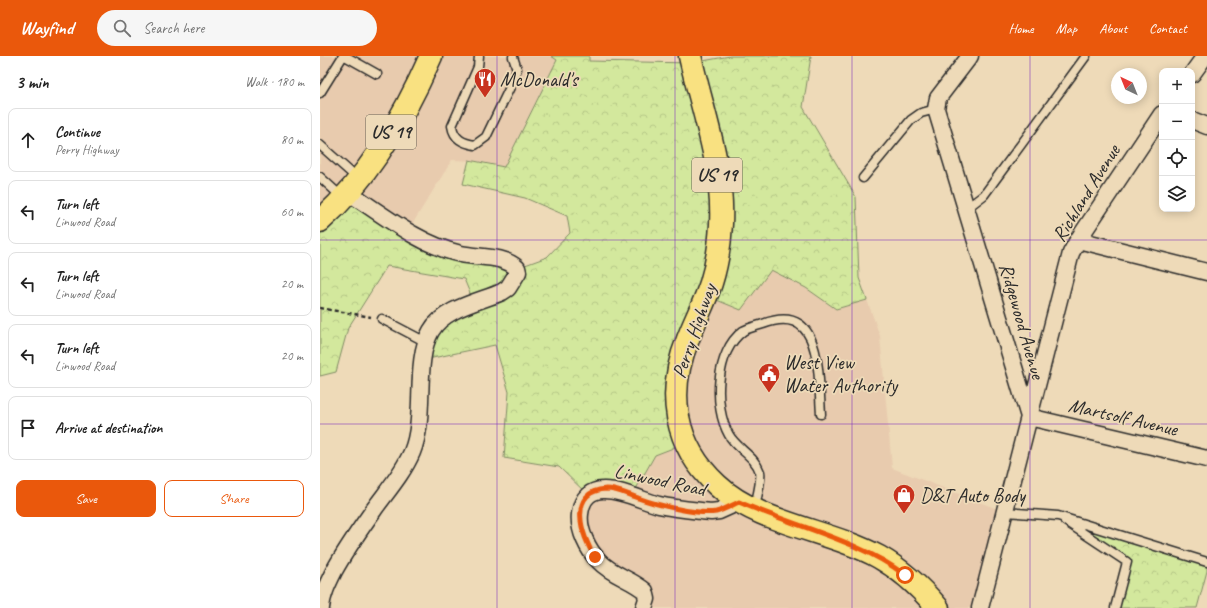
<!DOCTYPE html>
<html lang="en">
<head>
<meta charset="utf-8">
<style>
  :root { --surface:#fff; --page:#f6f6f6; --text:#222; --muted:#767676; --line:#e0e0e0; --accent:#ea580c }
  body { margin:0; font-family:Caveat,sans-serif; background:var(--page); color:var(--text) }
  .controls { position:absolute; right:12px; top:12px; display:grid; overflow:hidden; border-radius:8px; box-shadow:0 2px 10px #0003 }
  .controls button { width:36px; height:36px; display:grid; place-items:center; padding:0; border:0; border-bottom:1px solid var(--line); background:var(--surface); color:var(--text); font:20px sans-serif }
  .compass { position:absolute; left:791px; top:12px; width:36px; height:36px; border-radius:50%; background:var(--surface); box-shadow:0 2px 10px #0003; rotate:317deg }
  .stop { position:absolute; width:12px; height:12px; margin:-9px; border:3px solid #ea580c; border-radius:50%; background:#fff }
  .stop.end { background:#ea580c; border-color:#fff; box-shadow:0 1px 4px #0008 }
  .list { margin:0; padding:0; list-style:none }
  h2 { display:flex; justify-content:space-between; align-items:center; height:52px; margin:0; padding:0 16px; font-size:17px }
  h2 small { font-size:13px; font-weight:400; color:var(--muted) }
  .list li { display:grid; grid-template-columns:26px 1fr auto; gap:12px; align-items:center; box-sizing:border-box; height:64px; margin:0 8px 8px; padding:0 8px; border:1px solid var(--line); border-radius:8px }
  .list b { display:block; font-size:15px; white-space:nowrap }
  .list p { margin:0; font-size:13px; white-space:nowrap; color:var(--muted) }
  .list em { font-size:13px; font-style:normal; color:var(--muted) }
  .actions { display:flex; gap:8px; padding:12px 16px }
  .actions a { flex:1; padding:9px 0; border:1px solid var(--accent); border-radius:8px; text-align:center; font-size:14px; color:var(--accent) }
  .actions .main { background:var(--accent); color:#fff }
  .icon { flex:none; width:22px; height:22px; fill:none; stroke:currentColor; stroke-width:2; stroke-linecap:round; stroke-linejoin:round }
  .map { position:relative; flex:none; width:887px; height:552px; overflow:hidden }
  header { display:flex; align-items:center; gap:24px; box-sizing:border-box; height:56px; padding:0 20px; background:var(--accent); color:#fff }
  header strong { font-size:19px }
  nav { display:flex; gap:22px; margin-inline-start:auto; font-size:14px }
  .search { width:280px; height:36px; background:var(--page); display:flex; align-items:center; gap:10px; box-sizing:border-box; padding:0 14px; border-radius:22px; color:var(--muted); font-size:15px }
  main { display:flex }
  aside { flex:1; background:var(--surface) }
  .map>svg:first-child { display:block }
</style>
</head>
<body>
<header>
<strong>Wayfind</strong>
<div class="search"><svg class="icon" aria-label="search" viewBox="0 0 24 24"><circle cx="10" cy="10" r="6"/><path d="M15 15l6 6"/></svg>Search here</div>
<nav><a>Home</a><a>Map</a><a>About</a><a>Contact</a></nav>
</header>
<main>
<aside>
<h2>3 min<small>Walk · 180 m</small></h2>
<ul class="list">
<li><svg class="icon" aria-label="ahead" viewBox="0 0 24 24"><path d="M12 20V5M6 11l6-6 6 6"/></svg><div><b>Continue</b><p>Perry Highway</p></div><em>80 m</em></li>
<li><svg class="icon" aria-label="left" viewBox="0 0 24 24"><path d="M17 20v-9H6M10 6l-5 5 5 5"/></svg><div><b>Turn left</b><p>Linwood Road</p></div><em>60 m</em></li>
<li><svg class="icon" aria-label="left" viewBox="0 0 24 24"><path d="M17 20v-9H6M10 6l-5 5 5 5"/></svg><div><b>Turn left</b><p>Linwood Road</p></div><em>20 m</em></li>
<li><svg class="icon" aria-label="left" viewBox="0 0 24 24"><path d="M17 20v-9H6M10 6l-5 5 5 5"/></svg><div><b>Turn left</b><p>Linwood Road</p></div><em>20 m</em></li>
<li><svg class="icon" aria-label="arrive" viewBox="0 0 24 24"><path d="M6 21V4h12l-3 4 3 4H6"/></svg><div><b>Arrive at destination</b></div></li>
</ul>
<div class="actions"><a class="main">Save</a><a>Share</a></div>
</aside>
<div class="map">
<svg width="887" height="552" viewBox="0 0 887 552">
  <defs>
    <pattern id="forest-crowns" width="20" height="18" patternUnits="userSpaceOnUse"><rect width="20" height="18" fill="#d3e89d"/><path d="M2 6a3 3 0 1 1 6 0M12 15a3 3 0 1 1 6 0" fill="none" stroke="#b5c787"/></pattern>
  </defs>
  <rect width="100%" height="100%" fill="#eedab8"/>
  <filter id="ink" filterUnits="userSpaceOnUse"><feTurbulence type="fractalNoise" baseFrequency=".025" numOctaves="2"/><feDisplacementMap in="SourceGraphic" scale="8" xChannelSelector="R" yChannelSelector="G"/><feConvolveMatrix kernelMatrix="1 2 1 2 8 2 1 2 1" color-interpolation-filters="sRGB"/></filter>
  <g filter="url(#ink)">
    <!-- built -->
    <path fill="#e8cbae" d="M0 0H95L117 12 122 0H231L237 4 184 111 156 105 132 104 91 170 0 151Z
      M451 214 486 232 516 253 547 244 560 280 572 412 685 456 660 552H333L327 543 266 486 269 440H312L335 399 366 387 358 363 387 240 421 253Z"/>
    <!-- forest -->
    <path fill="url(#forest-crowns)" stroke="#7f8a64" d="M231 0H269V5L372 7 410 0H491L483 51 536 141 539 222 547 244 516 253 486 232 451 214 421 254 387 240 367 284 366 387 335 399 312 440H269L239 411 184 402 189 336 175 289 103 304 111 274 154 247 144 223 67 210 28 272 16 316 0 320V165L23 142 88 175 197 212 227 201 250 177 247 160 205 142 143 128 149 104 184 111 237 4Z
      M738 460 887 506V515L877 552H795L806 506Z"/>
    <g fill="none" stroke-linecap="round" stroke-linejoin="round">
      <!-- service casing -->
      <g stroke="#2b2b2b" stroke-width="11">
        <path id="service" d="M25 0 57 18
          M159 0 158 11 132 70C134 83 143 87 155 89L166 81 192 27 197 13 193 1
          M0 37 23 0
          M0 89 38 123
          M0 121 23 142
          M543 122 591 64 601 57 616 53
          M647 152 664 139 766 0
          M62 263 106 286
          M435 452C436 444 442 424 440 416 435 400 417 393 409 379 393 351 395 296 423 275 428 272 437 270 443 268 503 245 498 319 501 358
          M685 456 738 460 887 506
          M745 465 807 506 795 552"/>
      </g>
      <!-- minor casing -->
      <g stroke="#2b2b2b" stroke-width="19">
        <path id="minor" d="M650 0 618 42 616 53 709 361
          M872 18 885 0
          M872 64 887 70
          M758 184 887 216
          M709 361 887 403
          M1 552C2 539 8 527 14 515 26 493 41 472 55 452 68 434 83 417 92 396 107 360 93 306 111 275 124 252 159 246 182 236L188 232 198 216 197 212C183 199 159 202 141 198 100 189 63 159 28 136
          M324 552 327 543 325 535C311 523 292 519 279 505 268 494 258 474 260 458 265 414 315 443 339 449 356 453 373 454 391 456L399 455 419 446
          M660 552 751 197 758 184 842 58"/>
      </g>
      <!-- primary casing -->
      <g stroke="#2b2b2b" stroke-width="25">
        <path id="primary" d="M370 0C382 54 404 112 401 168 400 188 397 208 391 227 385 246 375 264 368 283 346 337 354 389 397 429 438 468 510 474 559 501 582 514 601 532 618 552
          M0 165C49 122 85 59 111 0"/>
      </g>
      <!-- path -->
      <path stroke="#2b2b2b" stroke-width="2.5" stroke-dasharray="4 3" stroke-linecap="butt" d="M0 252 51 261"/>
      <!-- service -->
      <use href="#service" stroke="#eedab8" stroke-width="8"/>
      <!-- minor -->
      <use href="#minor" stroke="#eedab8" stroke-width="16"/>
      <!-- primary -->
      <use href="#primary" stroke="#f9e181" stroke-width="22"/>
    </g>
  </g>
  <g fill="none" stroke-linecap="round" stroke-linejoin="round" filter="url(#ink)">
    <!-- route -->
    <path stroke="#ea580c" stroke-width="5" d="M275 501C261 480 247 435 286 433 298 433 308 439 318 442 337 449 377 459 396 456 404 454 412 449 419 446 473 470 537 483 585 519"/>
  </g>
  <!-- grid -->
  <path fill="none" stroke="#7b2cbf" stroke-width="1" stroke-opacity="0.55" d="M177 0V552M355 0V552M532 0V552M710 0V552M0 184H887M0 368H887"/>
  <!-- icons -->
  <defs>
    <g id="restaurant-pin" transform="scale(1.15)"><path d="M0 17L-7.5 6A9.5 9.5 0 1 1 7.5 6Z" fill="#c8321e" stroke="#eedab8"/><path d="M-5-6h1v4h1v-4h1v4h1v-4h1v5L-1.5 .5V6h-2V.5L-5-1ZM5-6V6H3V1.5H1.5Q1.5-4 5-6Z" fill="#fff"/></g>
    <g id="civic-pin" transform="scale(1.15)"><path d="M0 17L-7.5 6A9.5 9.5 0 1 1 7.5 6Z" fill="#c8321e" stroke="#eedab8"/><path d="M-.6-6.5H3V-4.5H.6V-3L4-1V1h2V6H-6V1h2V-1L-.6-3ZM-1.2 2.5V6h2.4V2.5Z" fill="#fff"/></g>
    <g id="shop-pin" transform="scale(1.15)"><path d="M0 17L-7.5 6A9.5 9.5 0 1 1 7.5 6Z" fill="#c8321e" stroke="#eedab8"/><path d="M-5-2.5h2.3a2.7 3.5 0 0 1 5.4 0H5L5.5 6h-11ZM-1.5-2.5h3a1.5 2.3 0 0 0-3 0Z" fill="#fff"/></g>
  </defs>
  <g fill-rule="evenodd">
    <use href="#restaurant-pin" x="165" y="23"/>
    <use href="#civic-pin" x="449" y="318"/>
    <use href="#shop-pin" x="584" y="439"/>
  </g>
  <g text-anchor="middle" dominant-baseline="central" stroke-width="3.5" stroke-linejoin="round" paint-order="stroke">
    <!-- shield labels -->
    <g fill="#eedab8" stroke="#666055" stroke-width="1">
      <rect x="46" y="59" width="50" height="34" rx="3"/>
      <rect x="372" y="102" width="50" height="34" rx="3"/>
    </g>
    <g font-size="19" font-weight="bold" fill="#2b2b2b">
      <text x="71" y="76">US 19</text>
      <text x="397" y="119">US 19</text>
    </g>
    <!-- poi labels -->
    <g font-size="20" fill="#2b2b2b" stroke="#eedab8" text-anchor="start">
      <text x="180" y="23">McDonald's</text>
      <text x="464" y="306">West View<tspan x="464" dy="23">Water Authority</tspan></text>
      <text x="600" y="439">D&amp;T Auto Body</text>
    </g>
    <!-- street labels -->
    <g font-size="20" fill="#2b2b2b" stroke="#eedab8">
      <text transform="translate(766 137) rotate(-58)">Richland Avenue</text>
      <text transform="translate(702 265) rotate(74)">Ridgewood Avenue</text>
      <text transform="translate(374 275) rotate(-71)">Perry Highway</text>
      <text transform="translate(803 361) rotate(13)">Martsolf Avenue</text>
      <text transform="translate(340 424) rotate(12)">Linwood Road</text>
    </g>
  </g>
</svg>
<div class="controls">
<button>+</button>
<button>−</button>
<button><svg class="icon" aria-label="locate" viewBox="0 0 24 24"><circle cx="12" cy="12" r="6"/><path d="M12 2v4M12 18v4M2 12h4M18 12h4"/></svg></button>
<button><svg class="icon" aria-label="layers" viewBox="0 0 24 24"><path d="M12 4l9 5-9 5-9-5zM3 14l9 5 9-5"/></svg></button>
</div>
<svg class="compass" viewBox="-18 -18 36 36"><path d="M0-13l5 13h-10z" fill="#e53935"/><path d="M0 13l5-13h-10z" fill="#767676"/></svg>
<div class="stop" style="left:585px;top:519px"></div>
<div class="stop end" style="left:275px;top:501px"></div>
</div>
</main>
</body>
</html>
